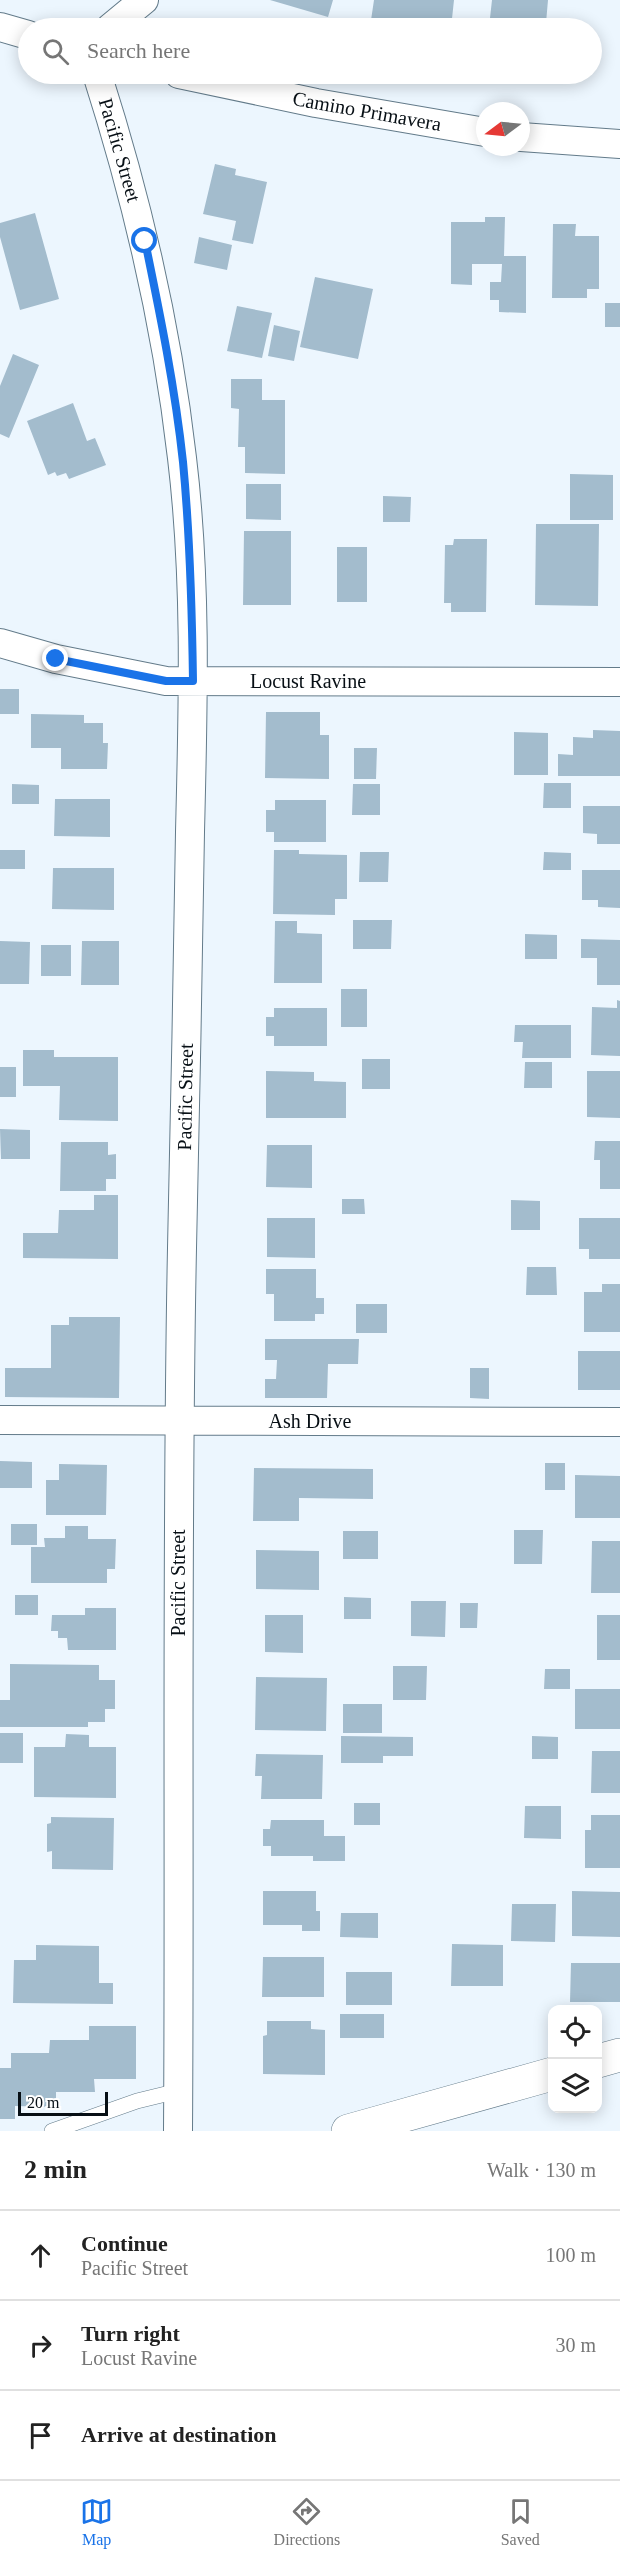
<!DOCTYPE html>
<html lang="en">
<head>
<meta charset="utf-8">
<style>
  :root { --surface:#fff; --page:#f6f6f6; --text:#222; --muted:#767676; --line:#e0e0e0; --accent:#1a73e8 }
  body { margin:0; font-family:Georgia,serif; background:var(--page); color:var(--text) }
  .controls { position:absolute; right:18px; bottom:18px; display:grid; overflow:hidden; border-radius:12px; box-shadow:0 3px 15px #0003 }
  .controls button { width:54px; height:54px; display:grid; place-items:center; padding:0; border:0; border-bottom:2px solid var(--line); background:var(--surface); color:var(--text); font:30px sans-serif }
  .compass { position:absolute; left:476px; top:102px; width:54px; height:54px; border-radius:50%; background:var(--surface); box-shadow:0 3px 15px #0003; rotate:254deg }
  .scale { position:absolute; left:18px; bottom:15px; width:90px; box-sizing:border-box; padding-left:6px; border:3px solid #070f15; border-top:0; font-size:16px; line-height:21px; white-space:nowrap; color:#070f15; -webkit-text-stroke:4px #fff; paint-order:stroke }
  .stop { position:absolute; width:18px; height:18px; margin:-14px; border:4px solid #1a73e8; border-radius:50%; background:#fff }
  .stop.end { background:#1a73e8; border-color:#fff; box-shadow:0 2px 6px #0008 }
  .list { margin:0; padding:0; list-style:none }
  h2 { display:flex; justify-content:space-between; align-items:center; height:78px; margin:0; padding:0 24px; font-size:26px }
  h2 small { font-size:20px; font-weight:400; color:var(--muted) }
  .list li { display:grid; grid-template-columns:39px 1fr auto; gap:18px; align-items:center; box-sizing:border-box; height:90px; padding:0 24px; border-top:2px solid var(--line) }
  .list b { display:block; font-size:22px; white-space:nowrap }
  .list p { margin:0; font-size:20px; white-space:nowrap; color:var(--muted) }
  .list em { font-size:20px; font-style:normal; color:var(--muted) }
  .icon { flex:none; width:33px; height:33px; fill:none; stroke:currentColor; stroke-width:2; stroke-linecap:round; stroke-linejoin:round }
  .map { position:relative; flex:none; width:620px; height:2131px; overflow:hidden }
  .search { position:absolute; background:var(--surface); box-shadow:0 3px 15px #0003; left:18px; right:18px; top:18px; height:66px; display:flex; align-items:center; gap:15px; box-sizing:border-box; padding:0 21px; border-radius:33px; color:var(--muted); font-size:22px }
  .sheet { height:348px; background:var(--surface) }
  nav { display:flex; justify-content:space-around; align-items:center; box-sizing:border-box; height:84px; border-top:2px solid var(--line); background:var(--surface); font-size:16px; color:var(--muted) }
  nav a { display:grid; justify-items:center; gap:3px }
  nav .on { color:var(--accent) }
  .map>svg:first-child { display:block }
</style>
</head>
<body>
<div class="map">
<svg width="620" height="2131" viewBox="0 0 620 2131">
  <rect width="100%" height="100%" fill="#ecf6fe"/>
  <!-- building -->
  <path fill="#a3bccd" d="M270 0H333L328 17Z
    M374 0H454L451 28 370 27Z
    M492 0H548L546 23 490 18Z
    M215 164 236 169 235 175 267 182 253 244 232 240 236 221 203 214Z
    M35 213 59 299 20 310 0 237V223Z
    M485 217H505L504 256H526V313L499 312V300H490V282H501L502 264H472V285L451 284V222H485Z
    M553 224H576L575 236H599V289H587V298H552Z
    M199 237 232 245 227 270 194 263Z
    M315 277 373 289 358 359 300 347Z
    M605 303H620V327H605Z
    M237 306 272 313 262 358 227 351Z
    M274 325 300 331 294 361 268 356Z
    M13 354 39 365 9 438 0 434V386Z
    M231 379H262V400H285V474L245 473V447H238L239 409 231 408Z
    M73 403 87 441 95 438 106 465 69 479 66 473 57 476 55 472 48 475 27 421Z
    M570 474 613 475V520H570Z
    M246 484H281V520L246 519Z
    M383 496 411 497 410 522H383Z
    M536 524H599L598 606 535 605Z
    M244 531H291V605H243Z
    M454 539H487L486 612H451V603H444L445 545H453Z
    M337 547H367V602H337Z
    M0 689H19V714H0Z
    M266 712H320V735H329V779L265 778Z
    M31 714 84 715V723H103V743H108L107 769H61V748H31Z
    M593 730 620 731V776H558V754L573 755V737L593 738Z
    M514 732 548 733V775H514Z
    M354 748H377L376 779H354Z
    M544 783H571V808H543Z
    M12 784 39 785V804H12Z
    M353 784H380V815H352Z
    M55 799H110V837L54 836Z
    M275 800H326V842H274V832H266V810H275Z
    M583 806H620V844H597V834L583 833Z
    M0 850H25V869H0Z
    M274 850H299V854L347 855V899H335V915L273 914Z
    M360 852H389L388 882H359Z
    M544 852 571 853V870H543Z
    M53 868H114V910L52 909Z
    M582 870H620V908L598 907V900H582Z
    M353 920H392L391 949H353Z
    M275 921H297V933L322 934V983H274Z
    M525 934 557 935V959H525Z
    M581 939 620 940V985H597V958H581Z
    M0 941 30 942 29 984H0Z
    M82 941H119V985H81Z
    M41 945H71V976H41Z
    M341 989H367V1027H341Z
    M617 1000 620 1001V1056L591 1055 592 1007 617 1008Z
    M274 1008H327V1046H274V1036H266V1017H274Z
    M515 1025H571V1058H522L523 1042H514Z
    M23 1050H54V1057H118V1121L59 1120 60 1086H23Z
    M362 1059H390V1089H362Z
    M525 1062H552V1088H524Z
    M0 1067H16V1097H0Z
    M266 1071 314 1072V1081L346 1082V1118H266Z
    M587 1071H620V1118L587 1117Z
    M0 1129 30 1130V1159H1Z
    M595 1141H620V1189H600V1160H594Z
    M61 1142H108V1155L116 1154V1179H106V1191H60Z
    M267 1145H312V1188L266 1187Z
    M94 1195H118V1259L23 1258V1233H58L59 1210H94Z
    M342 1199H364L365 1214H342Z
    M511 1200 540 1201V1230H511Z
    M267 1218H315V1258L267 1257Z
    M579 1218H620V1259H589V1249H579Z
    M527 1267H556L557 1295H526Z
    M266 1269H316V1298H324V1314H315V1321H274V1294H266Z
    M602 1284H620V1332H584V1292H602Z
    M356 1304H387V1333H356Z
    M69 1317H120L119 1398 5 1397V1368H51V1325H69Z
    M265 1339H359L358 1364H328L327 1398H265V1379H276L277 1360H265Z
    M578 1351H620V1390H578Z
    M470 1368H489V1399L470 1398Z
    M0 1461 32 1462V1488H0Z
    M545 1463H565V1490H545Z
    M59 1464 107 1465 106 1515H46V1480H59Z
    M254 1468 373 1469V1499L299 1498V1521H253Z
    M575 1475 620 1476V1518H575Z
    M11 1524H37V1545H11Z
    M65 1526H88V1539H116L115 1569H107V1583H31V1547H45L44 1538H65Z
    M514 1530H543L542 1564H514Z
    M343 1531H378V1559H343Z
    M592 1541H620V1593H591Z
    M256 1550 319 1551V1590L256 1589Z
    M15 1595H38V1615H15Z
    M344 1597 371 1598V1619H344Z
    M411 1601H446L445 1637 411 1636Z
    M460 1603H478L477 1628H460Z
    M85 1608H116V1650H68L67 1638H58V1631H51L52 1615H85Z
    M265 1615H303V1653L265 1652Z
    M597 1615H620V1660H597Z
    M10 1664 99 1665V1680H115V1709H105V1722H88V1727H0V1700H10Z
    M393 1666H427L426 1700H393Z
    M545 1669H570V1689H544Z
    M256 1677 327 1678 326 1731 255 1730Z
    M575 1689H620V1729H575Z
    M343 1704H382V1733H343Z
    M0 1733H23V1763H0Z
    M66 1734 89 1735V1747H116V1798L34 1797V1747H65Z
    M341 1736 413 1737V1756H383V1763H341Z
    M532 1736 558 1737V1759H532Z
    M592 1751H620V1793H591Z
    M256 1754 323 1755 322 1799H261L262 1776H255Z
    M354 1803H380V1825H354Z
    M525 1806H561V1839L524 1838Z
    M591 1815H620V1868H585V1830H591Z
    M51 1817 114 1818 113 1870 52 1869V1851L47 1852V1824L51 1823Z
    M271 1820H324V1836H345V1861H313V1856H271V1846H263V1829H270Z
    M263 1891H316V1911H320V1931H302V1925H263Z
    M572 1891 620 1892V1937L572 1936Z
    M512 1904H556L555 1942 511 1941Z
    M341 1913H378V1938L340 1937Z
    M452 1944 503 1945V1986H451Z
    M36 1945 99 1946V1983H113V2004L13 2003 14 1960H36Z
    M263 1957H324V1997H262Z
    M571 1963H620V2002H570Z
    M346 1972H392V2005H346Z
    M340 2014H384V2038H340Z
    M267 2021H311V2029L325 2030V2075L263 2074V2036L267 2035Z
    M89 2026H136V2079H94L95 2092H56V2107L15 2106V2119H0V2068H11V2053H49L50 2040H89Z"/>
  <g fill="none" stroke-linecap="round" stroke-linejoin="round">
    <!-- lane casing -->
    <g stroke="#637b8a" stroke-width="16">
      <path id="lane" d="M52 2131 137 2101 178 2091"/>
    </g>
    <!-- street casing -->
    <g stroke="#637b8a" stroke-width="30">
      <path id="street" d="M0 27 28 35
        M110 28 144 0
        M97 74C137 199 167 327 182 458 197 582 193 708 190 832 188 971 185 1109 182 1248 176 1542 180 1837 178 2131
        M179 74 316 103 485 132
        M521 137 620 144
        M0 643 56 659 166 681 620 682
        M0 1420 620 1422"/>
    </g>
    <!-- secondary casing -->
    <g stroke="#637b8a" stroke-width="34">
      <path id="secondary" d="M598 2061 620 2055
        M348 2131 552 2074"/>
    </g>
    <!-- lane -->
    <use href="#lane" stroke="#fff" stroke-width="15"/>
    <!-- street -->
    <use href="#street" stroke="#fff" stroke-width="28"/>
    <!-- secondary -->
    <use href="#secondary" stroke="#fff" stroke-width="33"/>
  </g>
  <g fill="none" stroke-linecap="round" stroke-linejoin="round">
    <!-- route -->
    <path stroke="#1a73e8" stroke-width="8" d="M56 659 166 681H193C192 608 190 535 183 462 175 387 160 314 145 241"/>
  </g>
  <g text-anchor="middle" dominant-baseline="central" stroke-width="6" stroke-linejoin="round" paint-order="stroke">
    <!-- street labels -->
    <g font-size="20" fill="#070f15" stroke="#fff">
      <text transform="translate(367 111) rotate(10)">Camino Primavera</text>
      <text transform="translate(120 150) rotate(74)">Pacific Street</text>
      <text x="308" y="681">Locust Ravine</text>
      <text transform="translate(185 1097) rotate(-89)">Pacific Street</text>
      <text x="310" y="1421">Ash Drive</text>
      <text transform="translate(178 1583) rotate(-90)">Pacific Street</text>
    </g>
  </g>
</svg>
<div class="controls">
<button><svg class="icon" aria-label="locate" viewBox="0 0 24 24"><circle cx="12" cy="12" r="6"/><path d="M12 2v4M12 18v4M2 12h4M18 12h4"/></svg></button>
<button><svg class="icon" aria-label="layers" viewBox="0 0 24 24"><path d="M12 4l9 5-9 5-9-5zM3 14l9 5 9-5"/></svg></button>
</div>
<svg class="compass" viewBox="-18 -18 36 36"><path d="M0-13l5 13h-10z" fill="#e53935"/><path d="M0 13l5-13h-10z" fill="#767676"/></svg>
<div class="scale">20 m</div>
<div class="stop" style="left:145px;top:241px"></div>
<div class="stop end" style="left:56px;top:659px"></div>
<div class="search"><svg class="icon" aria-label="search" viewBox="0 0 24 24"><circle cx="10" cy="10" r="6"/><path d="M15 15l6 6"/></svg>Search here</div>
</div>
<section class="sheet">
<h2>2 min<small>Walk · 130 m</small></h2>
<ul class="list">
<li><svg class="icon" aria-label="ahead" viewBox="0 0 24 24"><path d="M12 20V5M6 11l6-6 6 6"/></svg><div><b>Continue</b><p>Pacific Street</p></div><em>100 m</em></li>
<li><svg class="icon" aria-label="right" viewBox="0 0 24 24"><path d="M7 20v-9h11M14 6l5 5-5 5"/></svg><div><b>Turn right</b><p>Locust Ravine</p></div><em>30 m</em></li>
<li><svg class="icon" aria-label="arrive" viewBox="0 0 24 24"><path d="M6 21V4h12l-3 4 3 4H6"/></svg><div><b>Arrive at destination</b></div></li>
</ul>
</section>
<nav>
<a class="on"><svg class="icon" aria-label="map" viewBox="0 0 24 24"><path d="M3 6l6-2 6 2 6-2v14l-6 2-6-2-6 2zM9 4v14M15 6v14"/></svg>Map</a>
<a><svg class="icon" aria-label="directions" viewBox="0 0 24 24"><path d="M12 3l9 9-9 9-9-9zM9 14v-3h6M13 9l2 2-2 2"/></svg>Directions</a>
<a><svg class="icon" aria-label="saved" viewBox="0 0 24 24"><path d="M7 4h10v16l-5-4-5 4z"/></svg>Saved</a>
</nav>
</body>
</html>
